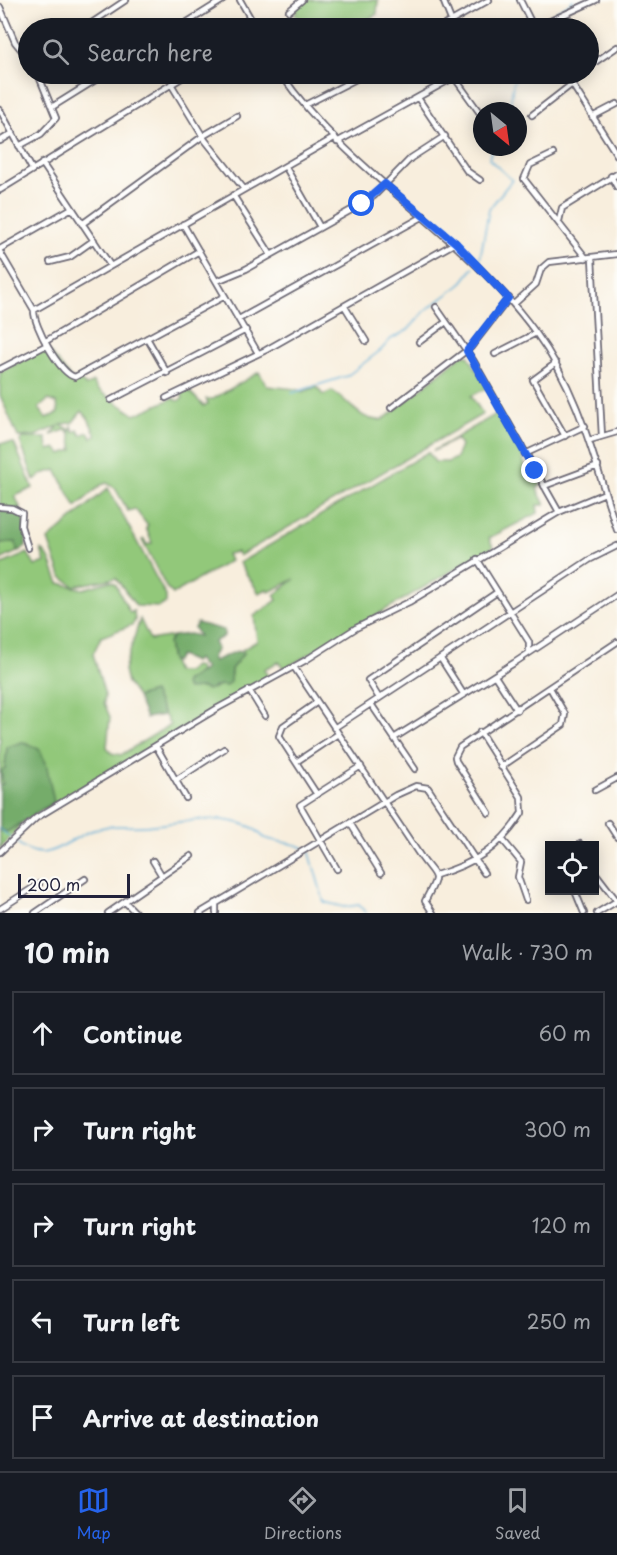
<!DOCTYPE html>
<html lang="en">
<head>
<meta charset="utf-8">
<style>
  :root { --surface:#171b24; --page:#20242c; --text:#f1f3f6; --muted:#9ea1a6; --line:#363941; --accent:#2563eb }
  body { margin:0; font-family:"Playpen Sans",sans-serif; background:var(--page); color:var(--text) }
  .controls { position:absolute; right:18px; bottom:18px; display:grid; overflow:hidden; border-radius:0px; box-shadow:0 3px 15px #0003 }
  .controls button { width:54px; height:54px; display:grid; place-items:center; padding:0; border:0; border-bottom:2px solid var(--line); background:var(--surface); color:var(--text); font:30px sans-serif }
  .compass { position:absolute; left:473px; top:102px; width:54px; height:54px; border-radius:50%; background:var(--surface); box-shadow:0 3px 15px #0003; rotate:151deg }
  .scale { position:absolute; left:18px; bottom:15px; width:112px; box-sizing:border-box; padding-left:6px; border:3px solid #22223b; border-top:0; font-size:16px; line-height:21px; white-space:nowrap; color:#22223b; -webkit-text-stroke:4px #fdfcf7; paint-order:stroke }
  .stop { position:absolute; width:18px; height:18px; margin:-14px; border:4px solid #2563eb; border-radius:50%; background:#fff }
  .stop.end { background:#2563eb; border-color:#fff; box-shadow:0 2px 6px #0008 }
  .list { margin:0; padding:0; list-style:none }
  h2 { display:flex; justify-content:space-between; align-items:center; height:78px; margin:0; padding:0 24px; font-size:26px }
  h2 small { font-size:20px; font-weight:400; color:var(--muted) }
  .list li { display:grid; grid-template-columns:39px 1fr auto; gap:18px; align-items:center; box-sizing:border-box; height:84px; margin:0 12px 12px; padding:0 12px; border:2px solid var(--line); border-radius:0px }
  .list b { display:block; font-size:22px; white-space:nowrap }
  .list em { font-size:20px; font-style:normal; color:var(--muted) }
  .icon { flex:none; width:33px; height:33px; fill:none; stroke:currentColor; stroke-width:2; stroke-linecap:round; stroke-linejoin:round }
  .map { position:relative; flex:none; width:617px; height:913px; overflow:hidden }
  .search { position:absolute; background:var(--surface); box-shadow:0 3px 15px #0003; left:18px; right:18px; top:18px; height:66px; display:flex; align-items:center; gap:15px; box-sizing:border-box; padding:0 21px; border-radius:33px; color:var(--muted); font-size:22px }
  .sheet { height:558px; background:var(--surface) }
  nav { display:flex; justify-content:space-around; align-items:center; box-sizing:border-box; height:84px; border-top:2px solid var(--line); background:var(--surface); font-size:16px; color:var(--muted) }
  nav a { display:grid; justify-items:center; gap:3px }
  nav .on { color:var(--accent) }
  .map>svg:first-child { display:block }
</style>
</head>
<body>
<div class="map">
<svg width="617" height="913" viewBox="0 0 617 913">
  <rect width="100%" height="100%" fill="#fdfcf7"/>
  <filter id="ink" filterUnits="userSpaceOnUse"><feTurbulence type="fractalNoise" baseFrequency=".0167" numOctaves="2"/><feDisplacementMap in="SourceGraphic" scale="12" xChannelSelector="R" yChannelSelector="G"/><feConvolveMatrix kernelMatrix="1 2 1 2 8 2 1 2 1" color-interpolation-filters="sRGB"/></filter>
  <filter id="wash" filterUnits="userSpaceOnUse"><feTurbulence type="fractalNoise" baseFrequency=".008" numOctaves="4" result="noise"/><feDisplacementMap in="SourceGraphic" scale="24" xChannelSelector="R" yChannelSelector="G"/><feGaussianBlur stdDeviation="1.35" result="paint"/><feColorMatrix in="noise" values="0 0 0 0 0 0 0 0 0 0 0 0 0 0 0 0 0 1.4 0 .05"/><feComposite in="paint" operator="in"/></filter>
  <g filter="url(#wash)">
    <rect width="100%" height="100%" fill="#f8eedd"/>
    <!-- green -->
    <path fill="#92c87a" stroke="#5a755a" stroke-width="1.5" fill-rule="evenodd" d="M306 0H378L377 14 353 28H309L312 26 309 19 301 20 294 14 297 12 295 8Z
      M40 351 50 352 72 380 78 378 86 386 93 382 97 389 135 415 173 398 178 401 183 398 181 393 188 390 204 406 208 404 206 399H213L259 372 267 386 296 389 302 392 317 387 323 395 332 391C349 400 362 425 384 419L462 355H468L487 388 471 396 483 414 239 556 237 552 227 554 230 561 173 594 166 587 142 540 144 539 147 545 152 543 146 528 148 526 135 509 128 511 115 488 107 483 101 485 76 507 56 470 42 474 34 480 20 441 22 438H46L49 450 56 448 61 454 73 450 70 434 72 426 74 432 78 430 81 435 88 432 92 438 96 436 88 418 82 411 73 422 61 425 69 429V432L65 430 51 435 59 426 35 436 18 437 0 395V372ZM48 400 57 403 58 413 46 418 39 408Z
      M498 413 521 449 525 468 533 471 541 484 537 489 545 505H537L538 513 489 538 493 547 284 669 279 662 264 669 269 678 23 822 0 849V830L7 832 54 802 33 748 22 743 7 747 3 785 0 784V565L28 553 35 566 45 562 41 550C51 554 53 572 59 583L83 589 110 581 115 583 130 613 134 611 135 621 132 625 101 637 93 654 105 695 104 703 110 717 107 747 111 753 121 755 170 725 153 693 137 697 127 683 124 670 140 619 150 640 173 636C165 648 171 660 176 672H186L194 666 199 667 200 672 186 681 213 689 231 675V669L244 653 242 650 257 641 254 616 277 600 274 595 295 579 269 592 267 589 259 593 239 563 428 452 435 462H448L456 458 461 446 457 439 433 451Z
      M0 443H14L33 488 15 496 20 507 17 509H0Z
      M108 488 166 596V603L159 607 136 606 116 578 74 586 61 576 48 540Z
      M7 541 17 542V552L0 560V543Z"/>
    <!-- forest -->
    <path fill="#75ac6a" stroke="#4c6752" stroke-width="1.5" d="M20 507 27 532 26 547 17 552 16 542 0 543V509L12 510Z
      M197 623 224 630V636L214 642 217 649 212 657 214 661 237 651 244 653 231 669 230 682 226 686 220 685 207 690 203 688 187 689 184 684 186 681 205 669 197 659 194 662 180 656 174 662 171 659 168 643 173 636 189 634 199 636 194 628Z
      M153 692 164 715 146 718 137 697Z
      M22 742 39 749 46 763 54 802 7 832 0 830V784H3L1 771 5 768 7 747Z"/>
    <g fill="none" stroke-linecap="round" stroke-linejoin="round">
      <!-- stream -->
      <path stroke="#5daed8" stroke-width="1.5" d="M551 18C554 8 567 8 573 0
        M552 25V28
        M508 111C513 98 511 85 516 74
        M480 259 489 209 512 180 489 159 492 147
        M292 393 347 376 381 350 391 339 408 330 426 310 460 285 474 267
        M0 829 11 838
        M15 841C50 872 69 832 105 827 117 825 130 827 142 826 178 824 215 812 251 827 256 829 260 835 265 838 277 843 291 841 304 848
        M309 850 324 902 344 907 359 905 366 913"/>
    </g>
  </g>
  <g filter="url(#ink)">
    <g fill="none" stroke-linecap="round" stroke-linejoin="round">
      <!-- minor casing -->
      <g stroke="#6d6974" stroke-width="8">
        <path id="minor" d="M240 0 256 28
          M443 0 451 20
          M520 0 534 28
          M0 7 15 42 28 58
          M289 11 302 0
          M84 28 126 0
          M178 28 223 0
          M439 28 489 0
          M535 28 596 0
          M588 67 617 47
          M281 74C350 175 464 233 536 333 580 393 594 461 617 530
          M560 74 571 85
          M454 77 482 116
          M171 84 205 140 244 189
          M572 84 617 155
          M418 98 467 171 480 180
          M305 105 366 74
          M52 107 105 74
          M0 110 32 169
          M532 115 572 84 581 74
          M592 117 617 104
          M0 141 13 133
          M337 142 460 74
          M19 146 41 134 56 118 38 74
          M553 154 530 165 524 179 586 258
          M42 163 110 265
          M285 166 320 227
          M611 176 617 187
          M0 190 188 74
          M233 195 271 255
          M559 221 562 208 617 174
          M82 224 203 136 237 116
          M183 224 258 353
          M0 249 72 208
          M0 252 34 310
          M592 258 602 436
          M50 262 70 257 94 240
          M217 281 246 269 362 204 374 196 411 158 445 136
          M225 296 75 377C60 374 33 325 34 310L334 138
          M514 304 536 284 541 269 549 262 617 254
          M345 307 366 341
          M436 307 473 360 559 512
          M239 319 424 216
          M147 338 167 373
          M46 341 199 251
          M419 342 446 322
          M495 354 536 333
          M556 363 533 380 565 436
          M0 369 47 345
          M166 398 266 350 455 243
          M111 400 246 330
          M391 408 471 347 509 298
          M590 440 617 432
          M525 454 585 426
          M544 486 598 466
          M0 507 12 508 22 513 21 526 28 548
          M477 559 529 642V652
          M441 659 464 695
          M294 667 421 857C438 881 440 872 425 901L433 913
          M495 676 517 710
          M249 690 265 716
          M379 698 368 680 496 593
          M371 704 415 769
          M334 728 589 560 617 546
          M394 738 514 663 617 595
          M156 746 186 798
          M296 762 338 734
          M501 767 563 725 565 714 550 688
          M176 780 224 749
          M595 790 617 778
          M316 793 279 736 283 726 316 703
          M489 813 456 761 455 757 460 747 617 642
          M350 823 381 873
          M608 823 617 837
          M502 839 521 862 518 877 526 900
          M580 844 581 846
          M0 852 36 818 218 708 306 660 356 628 409 602 559 512 605 493
          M153 861 162 876
          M337 869 300 805 361 766
          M594 871 617 901 597 913
          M436 875C474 864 500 848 522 813L521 797 480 732
          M575 891 584 913
          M125 902 136 913
          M216 903V913
          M0 909 39 884
          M35 913 85 879
          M108 913 191 856
          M200 913 396 795 416 786 428 788 484 873"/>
      </g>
      <!-- minor -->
      <use href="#minor" stroke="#fff" stroke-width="4.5"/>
    </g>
  </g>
  <g fill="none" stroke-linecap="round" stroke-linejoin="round" filter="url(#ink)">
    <!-- route -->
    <path stroke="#2563eb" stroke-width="8" d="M362 204 385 184 456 243 508 298 467 351 535 471"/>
  </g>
</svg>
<div class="controls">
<button><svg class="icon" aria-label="locate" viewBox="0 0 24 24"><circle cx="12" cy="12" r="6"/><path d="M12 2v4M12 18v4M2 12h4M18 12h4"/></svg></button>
</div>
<svg class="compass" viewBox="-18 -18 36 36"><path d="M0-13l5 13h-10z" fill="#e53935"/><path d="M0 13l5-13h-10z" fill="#9ea1a6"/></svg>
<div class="scale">200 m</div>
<div class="stop" style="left:362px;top:204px"></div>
<div class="stop end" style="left:535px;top:471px"></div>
<div class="search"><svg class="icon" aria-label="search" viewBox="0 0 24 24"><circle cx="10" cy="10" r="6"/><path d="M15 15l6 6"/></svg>Search here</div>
</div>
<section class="sheet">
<h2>10 min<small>Walk · 730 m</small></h2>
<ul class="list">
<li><svg class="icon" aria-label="ahead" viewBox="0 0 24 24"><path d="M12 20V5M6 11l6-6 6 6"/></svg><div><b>Continue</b></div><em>60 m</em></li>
<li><svg class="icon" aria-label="right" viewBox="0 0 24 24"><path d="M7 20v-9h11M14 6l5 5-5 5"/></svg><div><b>Turn right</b></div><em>300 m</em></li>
<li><svg class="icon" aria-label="right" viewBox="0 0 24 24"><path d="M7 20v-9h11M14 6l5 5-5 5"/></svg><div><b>Turn right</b></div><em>120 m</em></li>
<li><svg class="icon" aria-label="left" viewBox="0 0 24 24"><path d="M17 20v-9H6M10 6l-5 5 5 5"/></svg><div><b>Turn left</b></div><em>250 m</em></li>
<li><svg class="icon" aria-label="arrive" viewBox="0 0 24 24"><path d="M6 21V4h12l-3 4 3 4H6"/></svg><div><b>Arrive at destination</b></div></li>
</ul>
</section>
<nav>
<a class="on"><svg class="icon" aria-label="map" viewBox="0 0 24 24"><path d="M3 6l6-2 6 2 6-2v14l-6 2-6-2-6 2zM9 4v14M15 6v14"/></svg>Map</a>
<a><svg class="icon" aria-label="directions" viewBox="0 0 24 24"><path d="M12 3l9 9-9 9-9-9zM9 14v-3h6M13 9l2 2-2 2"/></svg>Directions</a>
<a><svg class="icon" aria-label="saved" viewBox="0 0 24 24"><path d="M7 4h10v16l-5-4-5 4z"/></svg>Saved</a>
</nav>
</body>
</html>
